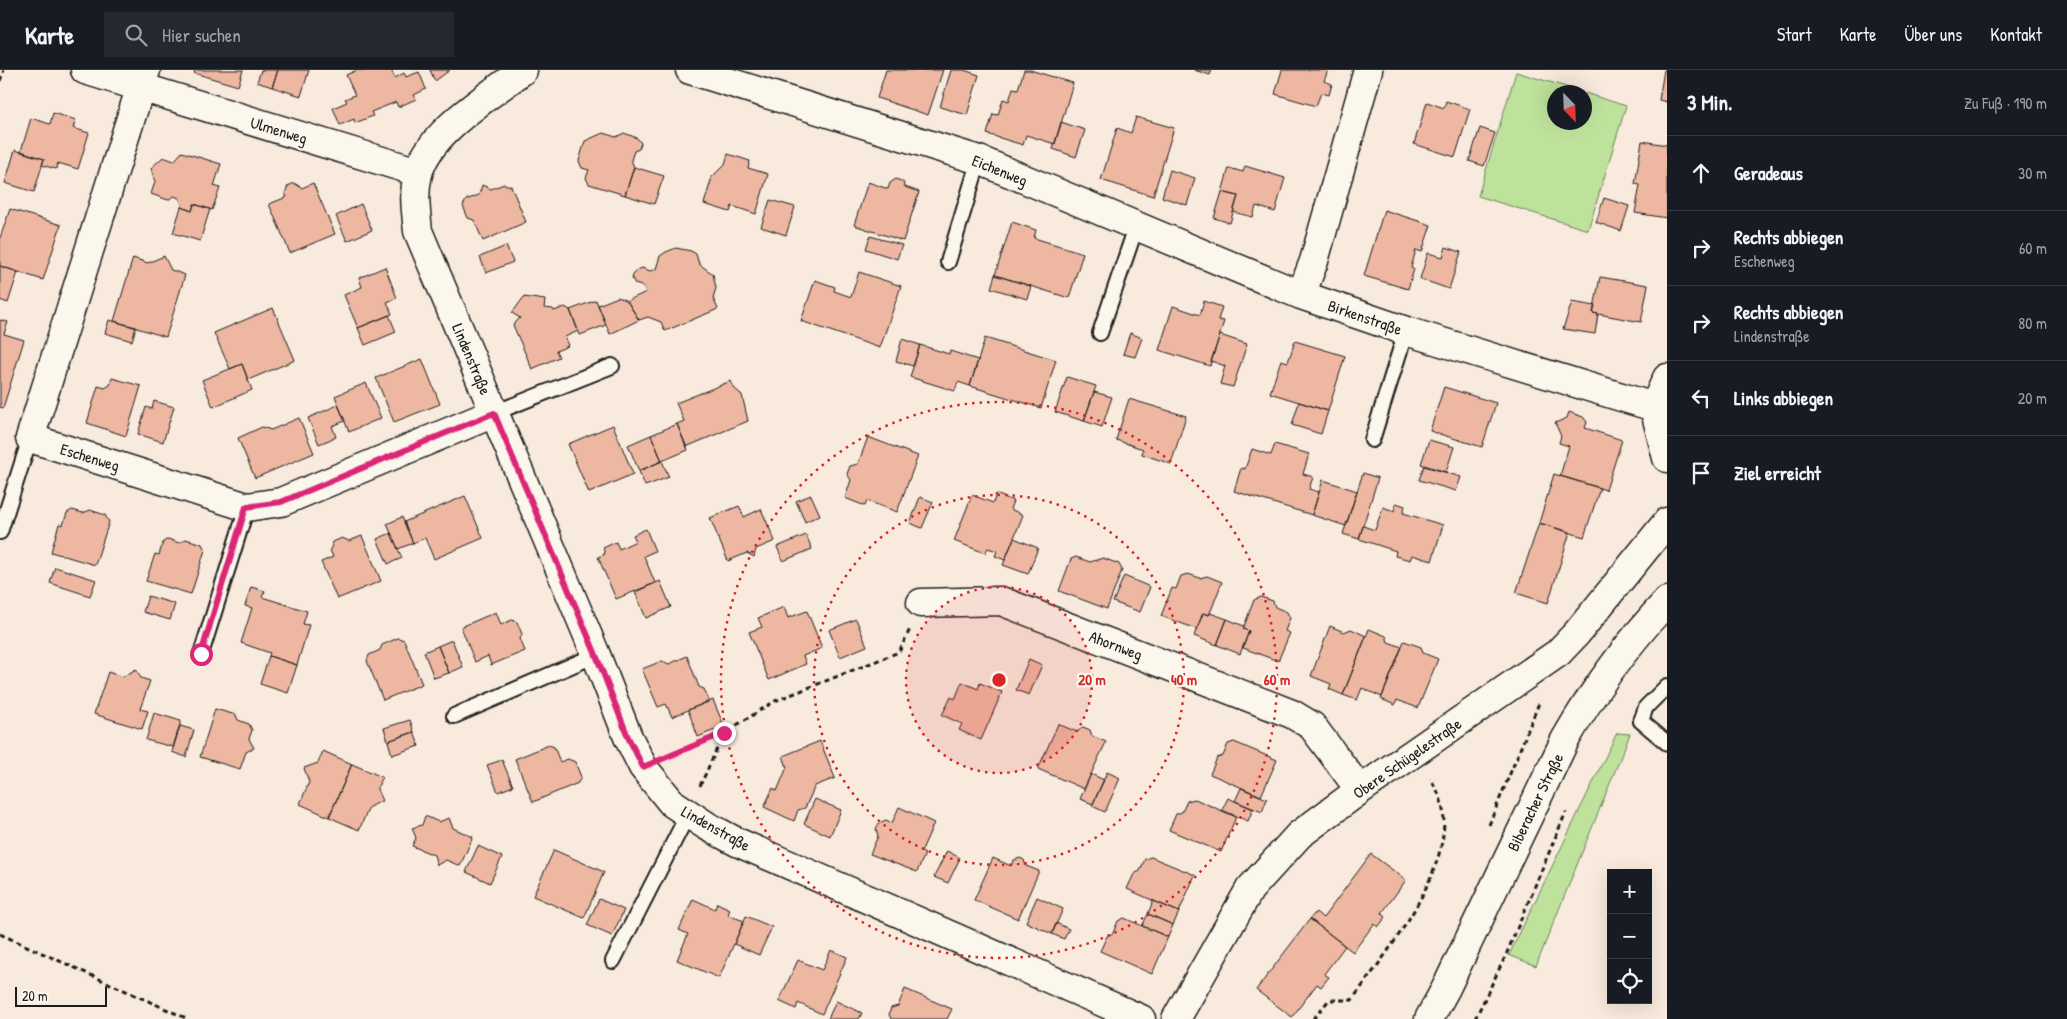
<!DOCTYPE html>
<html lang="de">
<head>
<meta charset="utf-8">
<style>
  :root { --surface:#171b24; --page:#242831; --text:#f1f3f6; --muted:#9ea1a6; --line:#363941 }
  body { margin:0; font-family:"Patrick Hand",sans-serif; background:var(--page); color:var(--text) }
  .controls { position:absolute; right:15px; bottom:15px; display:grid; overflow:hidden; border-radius:0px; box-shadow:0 5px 20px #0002 }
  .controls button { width:45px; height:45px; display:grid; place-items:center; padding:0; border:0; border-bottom:1px solid var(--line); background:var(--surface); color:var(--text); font:25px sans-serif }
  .compass { position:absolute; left:1547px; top:15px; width:45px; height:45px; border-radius:50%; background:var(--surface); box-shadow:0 5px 20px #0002; rotate:157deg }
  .scale { position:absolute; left:15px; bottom:12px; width:92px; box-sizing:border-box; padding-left:5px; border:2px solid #1c1c1c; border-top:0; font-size:14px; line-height:18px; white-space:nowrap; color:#1c1c1c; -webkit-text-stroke:4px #fbf7ec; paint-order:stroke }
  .stop { position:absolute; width:15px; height:15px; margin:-11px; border:4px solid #db2777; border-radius:50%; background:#fff }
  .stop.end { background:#db2777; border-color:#fff; box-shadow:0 1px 5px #0008 }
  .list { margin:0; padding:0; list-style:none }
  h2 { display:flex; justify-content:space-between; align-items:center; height:65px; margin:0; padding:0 20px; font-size:21px }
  h2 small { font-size:16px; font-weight:400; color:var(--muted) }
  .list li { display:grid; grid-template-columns:32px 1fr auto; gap:15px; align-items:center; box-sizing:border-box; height:75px; padding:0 20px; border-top:1px solid var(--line) }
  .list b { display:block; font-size:19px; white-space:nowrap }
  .list p { margin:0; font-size:16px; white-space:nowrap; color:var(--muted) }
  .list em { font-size:16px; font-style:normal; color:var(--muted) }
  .icon { flex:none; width:28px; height:28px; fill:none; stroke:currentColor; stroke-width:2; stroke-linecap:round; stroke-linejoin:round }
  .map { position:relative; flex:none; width:1667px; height:949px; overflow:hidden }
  header { display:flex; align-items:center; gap:30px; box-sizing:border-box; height:70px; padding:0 25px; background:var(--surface); border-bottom:1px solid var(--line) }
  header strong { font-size:24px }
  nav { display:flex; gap:28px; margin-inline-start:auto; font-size:18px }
  .search { width:350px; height:45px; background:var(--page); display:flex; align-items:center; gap:12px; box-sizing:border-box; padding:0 18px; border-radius:0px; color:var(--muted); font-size:19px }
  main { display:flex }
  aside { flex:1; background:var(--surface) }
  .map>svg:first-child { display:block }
</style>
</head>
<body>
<header>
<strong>Karte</strong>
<div class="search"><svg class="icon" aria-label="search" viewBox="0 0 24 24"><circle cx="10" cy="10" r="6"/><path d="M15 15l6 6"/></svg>Hier suchen</div>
<nav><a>Start</a><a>Karte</a><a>Über uns</a><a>Kontakt</a></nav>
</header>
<main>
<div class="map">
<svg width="1667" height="949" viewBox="0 0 1667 949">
  <rect width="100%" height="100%" fill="#f8eadd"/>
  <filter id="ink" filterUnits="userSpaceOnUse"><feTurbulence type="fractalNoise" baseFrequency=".02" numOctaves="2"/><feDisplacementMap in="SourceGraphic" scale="10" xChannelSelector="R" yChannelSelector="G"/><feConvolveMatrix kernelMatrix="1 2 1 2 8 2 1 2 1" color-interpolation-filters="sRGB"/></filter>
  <g filter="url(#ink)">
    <!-- green -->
    <path fill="#bee29c" stroke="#6d7f5c" d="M1516 2 1583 22H1554V52H1584L1585 23 1626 36 1588 160 1478 126Z
      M1617 663 1630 664 1536 896 1509 885Z"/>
    <!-- building -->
    <path fill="#eeb7a2" stroke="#1c1c1c" d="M195 0H243L238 16 194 3Z
      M261 0H278L272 17 257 12Z
      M278 0H309L301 26 272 17Z
      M357 0H391L395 8 404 3 406 7 419 2 426 19 414 25 416 29 398 37 396 32 371 42 373 46 355 53 354 49 340 55 333 38 347 32 345 29 355 25 346 5Z
      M430 0H450L435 11Z
      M886 0H943L928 45 877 28Z
      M951 0H964L979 5 967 45 940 37Z
      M1024 0H1030L1073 13 1055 74 1026 65 1023 75 987 64 993 44 998 45 1003 29 1009 31 1013 18 1018 19Z
      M1194 0H1212L1210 5Z
      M1282 0H1328L1324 11 1332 14 1329 25 1321 23 1316 36 1275 24Z
      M1664 0H1667V32L1659 30Z
      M1446 31 1470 39 1455 87 1414 74 1427 32 1444 38Z
      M53 43 76 50 73 58 89 63 78 99 58 93 56 99 42 95 44 89 21 81 31 48 50 54Z
      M1136 47 1174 58 1153 126 1101 110 1117 58 1131 63Z
      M1061 52 1085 60 1076 87 1053 79Z
      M1480 58 1495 63 1484 96 1469 91Z
      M603 63 616 67 624 63 637 68 641 73 639 79 634 81 631 90 634 97 625 125 589 114 586 108 589 100 582 98 579 91 585 71Z
      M1642 71 1667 75V148L1635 143 1640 115 1635 114Z
      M15 80 44 89 34 122 5 113Z
      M182 82 221 94 214 116 220 118 212 140 194 134 192 141 181 137 182 134 179 128 174 126 168 130 151 124 155 112 151 98 163 87 174 91Z
      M728 84 750 91 748 98 768 104 756 144 732 136 730 142 704 134 712 107 725 94Z
      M1245 96 1285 108 1275 142 1256 136 1253 147 1233 142 1238 126 1222 122 1229 98 1243 102Z
      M634 97 664 106 654 134 625 125Z
      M1170 100 1195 108 1187 135 1162 127Z
      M896 109 903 112 905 117 919 122 903 171 854 155 868 112 888 119 890 113Z
      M294 113 302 118 313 113 335 164 290 183 269 134 287 127 285 123 288 116Z
      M504 114 511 116 526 152 483 171 474 150 468 148 463 136 466 130 479 125 482 115 491 119Z
      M1222 122 1238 126 1230 153 1214 148Z
      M1604 128 1629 136 1621 161 1596 152Z
      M770 130 795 137 786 165 761 157Z
      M194 134 210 139 200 171 173 163 181 137 192 141Z
      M361 134 372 160 347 171 336 146Z
      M10 139 61 155 43 210 0 196V168Z
      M1384 140 1431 155 1422 182 1416 180 1411 198 1414 199 1408 219 1364 206Z
      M1012 152 1036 160 1034 168 1083 183 1069 228 995 205Z
      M870 166 902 175 897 189 866 179Z
      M506 176 513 192 486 203 480 187Z
      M1446 177 1461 182 1449 219 1420 209 1428 183 1443 187Z
      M676 178 691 181 696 184 699 194 713 204 716 218 713 228 718 239 665 261 661 252 648 247 639 250 627 231 646 222 644 217 635 214 632 208 635 201 642 198 650 201 656 199 660 186 666 182Z
      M164 186 171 200 185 205 166 267 114 251 133 188 148 193Z
      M0 196 18 202 8 233 0 230Z
      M385 197 397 228 387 232 392 244 358 258 344 225 362 217 359 208Z
      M859 202 901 216 880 278 801 251 815 210 835 217 834 221 851 227Z
      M995 205 1031 216 1027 229 991 218Z
      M1600 207 1648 215 1641 252 1593 243Z
      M524 227 545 230 544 238 553 239 554 241 565 237 570 240 578 261 565 267 568 276 556 281 559 287 532 299 513 255 520 248 512 243Z
      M618 227 627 231 639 250 610 264 598 235Z
      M596 230 606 255 580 265 570 240Z
      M1204 231 1222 237 1218 250 1224 251 1210 296 1159 280 1173 236 1200 245Z
      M1572 232 1595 236 1593 243 1598 244 1595 264 1563 259Z
      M273 238 295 290 248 310 242 294 230 299 214 263Z
      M389 245 396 262 365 275 358 258Z
      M0 250 8 252 4 264 24 270 3 338 0 337Z
      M109 250 136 257 132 271 105 263Z
      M1130 263 1142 268 1135 287 1123 284Z
      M1220 265 1247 274 1233 317 1220 314 1225 296 1211 291Z
      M985 268 1056 290 1041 338 970 316Z
      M902 269 920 275 913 296 896 291Z
      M1295 271 1345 286 1328 341 1270 323 1281 290 1288 292Z
      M920 275 949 284 950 281 978 290 970 316 958 312 955 321 910 307Z
      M422 289 440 334 394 352 376 308Z
      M242 294 252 320 213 337 202 310Z
      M1067 307 1096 316 1084 351 1055 342Z
      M112 308 141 316 126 366 87 353 98 316 105 318 110 315Z
      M731 311 734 318 742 325 748 351 686 377 677 354 684 351 676 333Z
      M366 313 381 348 349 362 335 326Z
      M1444 317 1496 333 1482 377 1430 361Z
      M1094 322 1112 327 1102 357 1084 351Z
      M1129 329 1186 346 1171 394 1142 384 1143 379 1116 370Z
      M154 331 174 337 163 372 138 364 146 337 152 339Z
      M1299 332 1328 341 1321 364 1292 355Z
      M338 335 345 351 332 356 336 367 319 374 308 348Z
      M1569 342 1583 347 1587 352 1585 358 1622 370 1606 420 1560 406 1569 376 1559 373 1561 366 1555 353 1567 348Z
      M299 348 314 383 255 408 238 368 262 357 271 360Z
      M677 354 688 380 662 391 651 365Z
      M613 355 633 404 589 423 568 374Z
      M651 365 662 391 639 401 628 375Z
      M868 367 918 386 897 442 867 431 865 436 845 428 851 410 847 404 850 396 858 394Z
      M1429 370 1454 377 1446 402 1421 394Z
      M1275 374 1309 384 1303 404 1313 407 1309 419 1319 422 1312 445 1234 421 1241 398 1245 399 1252 379 1271 385Z
      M662 391 669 407 645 416 639 401Z
      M1424 396 1461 407 1456 421 1419 410Z
      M1363 403 1378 408 1359 469 1343 464Z
      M1554 404 1600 418 1584 467 1539 453Z
      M1323 410 1357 421 1346 456 1312 445Z
      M996 424 1013 431 1010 439 1023 445 1005 490 995 486 997 481 988 478 985 483 954 471 972 425 993 433Z
      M811 425 820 445 805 452 796 431Z
      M465 426 483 468 434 489 425 468 413 473 404 452Z
      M920 427 933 432 922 458 910 453Z
      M1396 433 1405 436 1403 443 1443 455 1432 491 1412 485 1410 490 1395 486 1396 481 1359 469 1363 456 1375 460 1383 437 1394 441Z
      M739 436 744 447 761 439 775 471 756 479 754 487 747 483 728 491 710 448Z
      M72 440 83 443 90 440 105 445 109 452 95 495 51 482 59 454 63 455 67 443Z
      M402 447 413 473 398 479 387 454Z
      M1539 453 1570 462 1548 533 1516 523Z
      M646 459 655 481 644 486 655 513 616 529 598 487 605 484 603 478 616 472 619 479 636 471 633 465Z
      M391 463 402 488 388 494 377 469Z
      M806 465 812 479 783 491 777 477Z
      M362 466 381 511 337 529 321 492 333 487 330 480 333 472 342 468 349 471Z
      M1014 468 1038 478 1028 504 1003 495Z
      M168 469 179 473 186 469 202 474 205 480 191 524 146 511 155 484 159 485 163 472Z
      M1076 487 1090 492 1103 488 1119 494 1122 500 1107 539 1059 521 1071 489Z
      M55 497 96 510 90 526 50 513Z
      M1188 504 1200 508 1207 506 1222 512 1210 543 1209 545 1203 543 1197 559 1161 546 1172 518 1176 519 1181 506Z
      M1124 506 1150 517 1140 542 1113 532Z
      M660 511 671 537 646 548 635 522Z
      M251 517 265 521 262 527 307 541 303 554 309 555 297 595 269 586 270 583 241 573 252 538 245 536Z
      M148 526 175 534 170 550 143 542Z
      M1261 527 1273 531 1275 537 1287 542 1290 548 1285 561 1290 563 1278 591 1243 578 1249 561 1243 559 1254 530Z
      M784 537 788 548 807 541 822 578 803 586 806 594 769 610 749 562 762 557 758 548Z
      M496 542 501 555 512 550 517 552 522 564 520 569 525 581 491 595 488 586 475 592 461 557Z
      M1203 543 1209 545 1210 543 1227 549 1217 575 1194 566Z
      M856 549 867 576 840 587 829 560Z
      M1227 549 1244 556 1243 559 1249 561 1240 584 1217 575Z
      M1330 556 1344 562 1351 559 1366 566 1343 625 1329 619 1331 614 1311 606Z
      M1369 559 1386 566 1388 572 1402 577 1382 627 1362 618 1357 630 1343 625Z
      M398 568 404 570 422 614 383 630 367 591 369 585 380 580 382 575Z
      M452 570 463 597 449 603 438 576Z
      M1404 571 1421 577 1423 583 1438 589 1418 638 1397 630 1395 635 1381 629Z
      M438 576 449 603 434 608 424 582Z
      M269 586 297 595 288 623 260 614Z
      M687 586 699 617 704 619 709 631 672 647 666 634 658 637 642 599 662 591 669 594Z
      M1029 589 1042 595 1029 625 1016 620Z
      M136 599 141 608 150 611 140 639 148 641 142 659 94 644 108 602 123 607Z
      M962 612 978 619 980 613 1002 622 981 670 959 660 962 654 942 645 951 627 955 629Z
      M713 630 724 656 698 667 688 640Z
      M215 639 236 645 238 650 249 654 252 660 249 669 254 678 246 682 240 699 200 687Z
      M154 643 181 651 173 677 146 670Z
      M410 650 414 662 388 671 384 658Z
      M1058 654 1077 662 1083 657 1090 660 1092 666 1106 672 1084 719 1038 699Z
      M180 656 194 660 186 687 172 682Z
      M414 662 419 676 392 685 388 671Z
      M820 671 835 708 815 716 805 738 798 740 794 751 764 737 773 718 777 721 787 697 783 686Z
      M1234 672 1277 690 1261 726 1210 704 1217 688 1223 686 1228 674Z
      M549 675 554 677 560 692 568 689 575 692 581 707 578 713 533 732 515 689Z
      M323 681 352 694 329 747 300 734 309 712 304 698 318 693Z
      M502 690 513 716 498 722 487 695Z
      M352 694 382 707 377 719 382 731 369 737 359 760 329 747Z
      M1107 702 1120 708 1105 742 1092 736Z
      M1091 704 1104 710 1093 734 1080 729Z
      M1241 718 1267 729 1262 742 1235 731Z
      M1228 728 1253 739 1248 751 1222 740Z
      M815 729 841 740 830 766 804 754Z
      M1195 729 1236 747 1221 782 1169 760 1176 744 1182 742 1187 731Z
      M899 737 934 753 921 782 925 784 917 802 870 784 878 766 876 759 879 753 886 750 892 753Z
      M425 746 439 752 449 748 453 758 473 767 460 796 446 790 437 795 434 785 412 776 416 768 412 758 422 755Z
      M478 776 502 787 490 813 466 802Z
      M554 780 604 802 584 848 533 826Z
      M947 781 960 788 948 813 934 807Z
      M1371 784 1406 810 1382 843 1386 847 1378 857 1374 854 1353 882 1310 849 1316 842 1323 848Z
      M1151 787 1195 805 1179 842 1127 819 1134 804 1140 801 1145 789Z
      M993 788 1011 796 1014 790 1020 788 1024 790 1026 796 1039 801 1018 849 974 830Z
      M1037 827 1063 839 1052 864 1026 852Z
      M599 829 624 840 612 866 587 855Z
      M693 829 715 839 717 833 730 839 728 845 744 851 719 908 677 890 688 864 679 860Z
      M1153 831 1179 842 1173 855 1148 844Z
      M1148 844 1173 855 1168 867 1142 856Z
      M746 846 772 857 759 885 734 874Z
      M1124 848 1168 867 1152 904 1100 881 1107 866 1113 863 1118 851Z
      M1310 849 1345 876 1324 904 1329 907 1321 917 1317 914 1292 947 1256 920Z
      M1056 853 1069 859 1064 869 1052 864Z
      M831 880 847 887 822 944 798 933 796 939 779 931 798 890 822 900Z
      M905 919 952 939 947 949H891L889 944 891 938 898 936Z
      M836 931 862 943 859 949H828Z"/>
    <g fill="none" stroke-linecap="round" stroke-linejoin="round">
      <!-- service casing -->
      <g stroke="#1c1c1c" stroke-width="18">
        <path id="service" d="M948 192 979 90
          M1100 263 1136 157
          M494 343 612 296
          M1372 370 1406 261
          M0 462 30 368
          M201 584 247 437
          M1667 616 1646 637 1641 651 1667 673
          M454 646 596 585
          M613 891 688 744"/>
      </g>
      <!-- minor casing -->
      <g stroke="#1c1c1c" stroke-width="31">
        <path id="minor" d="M85 0 418 102
          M146 0 30 368 247 437 281 432 494 343
          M523 0C490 26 429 61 418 104 413 123 416 142 418 161L596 585 628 667 643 697 672 733 707 756 737 772 1141 949
          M690 0 979 90 1301 225
          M1368 0 1314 191 1301 225 1406 261 1654 337
          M1667 308 1654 337 1667 388
          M921 533 1001 531 1292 644 1312 656 1360 720
          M1176 949 1250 819 1299 765 1360 720 1558 583 1577 563 1667 452"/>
      </g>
      <!-- tertiary casing -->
      <g stroke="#1c1c1c" stroke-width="31">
        <path id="tertiary" d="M1429 949 1446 918 1565 670C1594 619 1627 574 1667 531"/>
      </g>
      <!-- path -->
      <path stroke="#1c1c1c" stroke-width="3" stroke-dasharray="5 4" stroke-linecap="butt" d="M0 11 4 0
        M671 685 724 663 775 631 899 582 910 559
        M700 716 724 663
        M1489 755 1539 633
        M0 864 188 949
        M1313 949 1329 930H1352C1389 879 1478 772 1430 709
        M1475 949 1506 885 1566 742"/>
      <!-- service -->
      <use href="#service" stroke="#fbf7ec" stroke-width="14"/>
      <!-- minor -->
      <use href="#minor" stroke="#fbf7ec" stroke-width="28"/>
      <!-- tertiary -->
      <use href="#tertiary" stroke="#fbf7ec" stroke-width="28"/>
    </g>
  </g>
  <g fill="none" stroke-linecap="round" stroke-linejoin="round" filter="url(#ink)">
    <!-- route -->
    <path stroke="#db2777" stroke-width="6" d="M201 584 246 437 281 432 494 343 596 585 628 667 643 697 724 663"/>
  </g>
  <!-- distance rings -->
  <circle cx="999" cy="610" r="93" fill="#d62828" fill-opacity=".12"/>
  <g fill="none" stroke="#d62828" stroke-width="2.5" stroke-dasharray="2.5 5">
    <circle cx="999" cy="610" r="93"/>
    <circle cx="999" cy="610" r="185"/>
    <circle cx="999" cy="610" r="278"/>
  </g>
  <g text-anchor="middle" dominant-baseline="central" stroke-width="4.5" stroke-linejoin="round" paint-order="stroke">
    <!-- street labels -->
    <g font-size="16" fill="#1c1c1c" stroke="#fbf7ec">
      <text transform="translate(279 60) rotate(17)">Ulmenweg</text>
      <text transform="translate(1000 100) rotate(22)">Eichenweg</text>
      <text transform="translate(1365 247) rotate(19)">Birkenstraße</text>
      <text transform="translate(472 289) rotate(67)">Lindenstraße</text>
      <text transform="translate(90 387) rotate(17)">Eschenweg</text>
      <text transform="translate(1116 575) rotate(21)">Ahornweg</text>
      <text transform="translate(1407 688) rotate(-35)">Obere Schügelestraße</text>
      <text transform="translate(1535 732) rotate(-64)">Biberacher Straße</text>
      <text transform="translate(716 758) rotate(29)">Lindenstraße</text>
    </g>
  </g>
  <circle cx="999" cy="610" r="8" fill="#d62828" stroke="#fbf7ec" stroke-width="2.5"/>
  <g font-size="15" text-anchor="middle" font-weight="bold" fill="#d62828" stroke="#fbf7ec" stroke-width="4.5" stroke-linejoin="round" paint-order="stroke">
    <text x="1092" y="615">20 m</text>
    <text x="1184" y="615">40 m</text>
    <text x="1277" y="615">60 m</text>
  </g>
</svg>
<div class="controls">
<button>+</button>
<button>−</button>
<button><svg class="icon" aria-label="locate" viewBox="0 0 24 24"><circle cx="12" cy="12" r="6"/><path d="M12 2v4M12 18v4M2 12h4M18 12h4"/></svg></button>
</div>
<svg class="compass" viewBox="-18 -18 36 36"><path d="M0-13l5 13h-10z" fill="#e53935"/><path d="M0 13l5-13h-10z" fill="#9ea1a6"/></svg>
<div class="scale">20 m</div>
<div class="stop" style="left:201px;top:584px"></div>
<div class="stop end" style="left:724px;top:663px"></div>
</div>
<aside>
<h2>3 Min.<small>Zu Fuß · 190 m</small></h2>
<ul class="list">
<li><svg class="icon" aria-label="ahead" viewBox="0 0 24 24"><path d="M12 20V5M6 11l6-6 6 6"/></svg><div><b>Geradeaus</b></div><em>30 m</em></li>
<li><svg class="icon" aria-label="right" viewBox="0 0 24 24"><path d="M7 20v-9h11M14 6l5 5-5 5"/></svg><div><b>Rechts abbiegen</b><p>Eschenweg</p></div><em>60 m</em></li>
<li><svg class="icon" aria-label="right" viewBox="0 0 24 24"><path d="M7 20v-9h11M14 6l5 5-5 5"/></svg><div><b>Rechts abbiegen</b><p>Lindenstraße</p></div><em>80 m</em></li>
<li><svg class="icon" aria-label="left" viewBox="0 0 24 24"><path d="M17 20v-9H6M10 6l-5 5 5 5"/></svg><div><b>Links abbiegen</b></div><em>20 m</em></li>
<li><svg class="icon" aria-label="arrive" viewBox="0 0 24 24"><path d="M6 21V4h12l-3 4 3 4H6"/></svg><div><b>Ziel erreicht</b></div></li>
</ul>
</aside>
</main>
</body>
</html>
